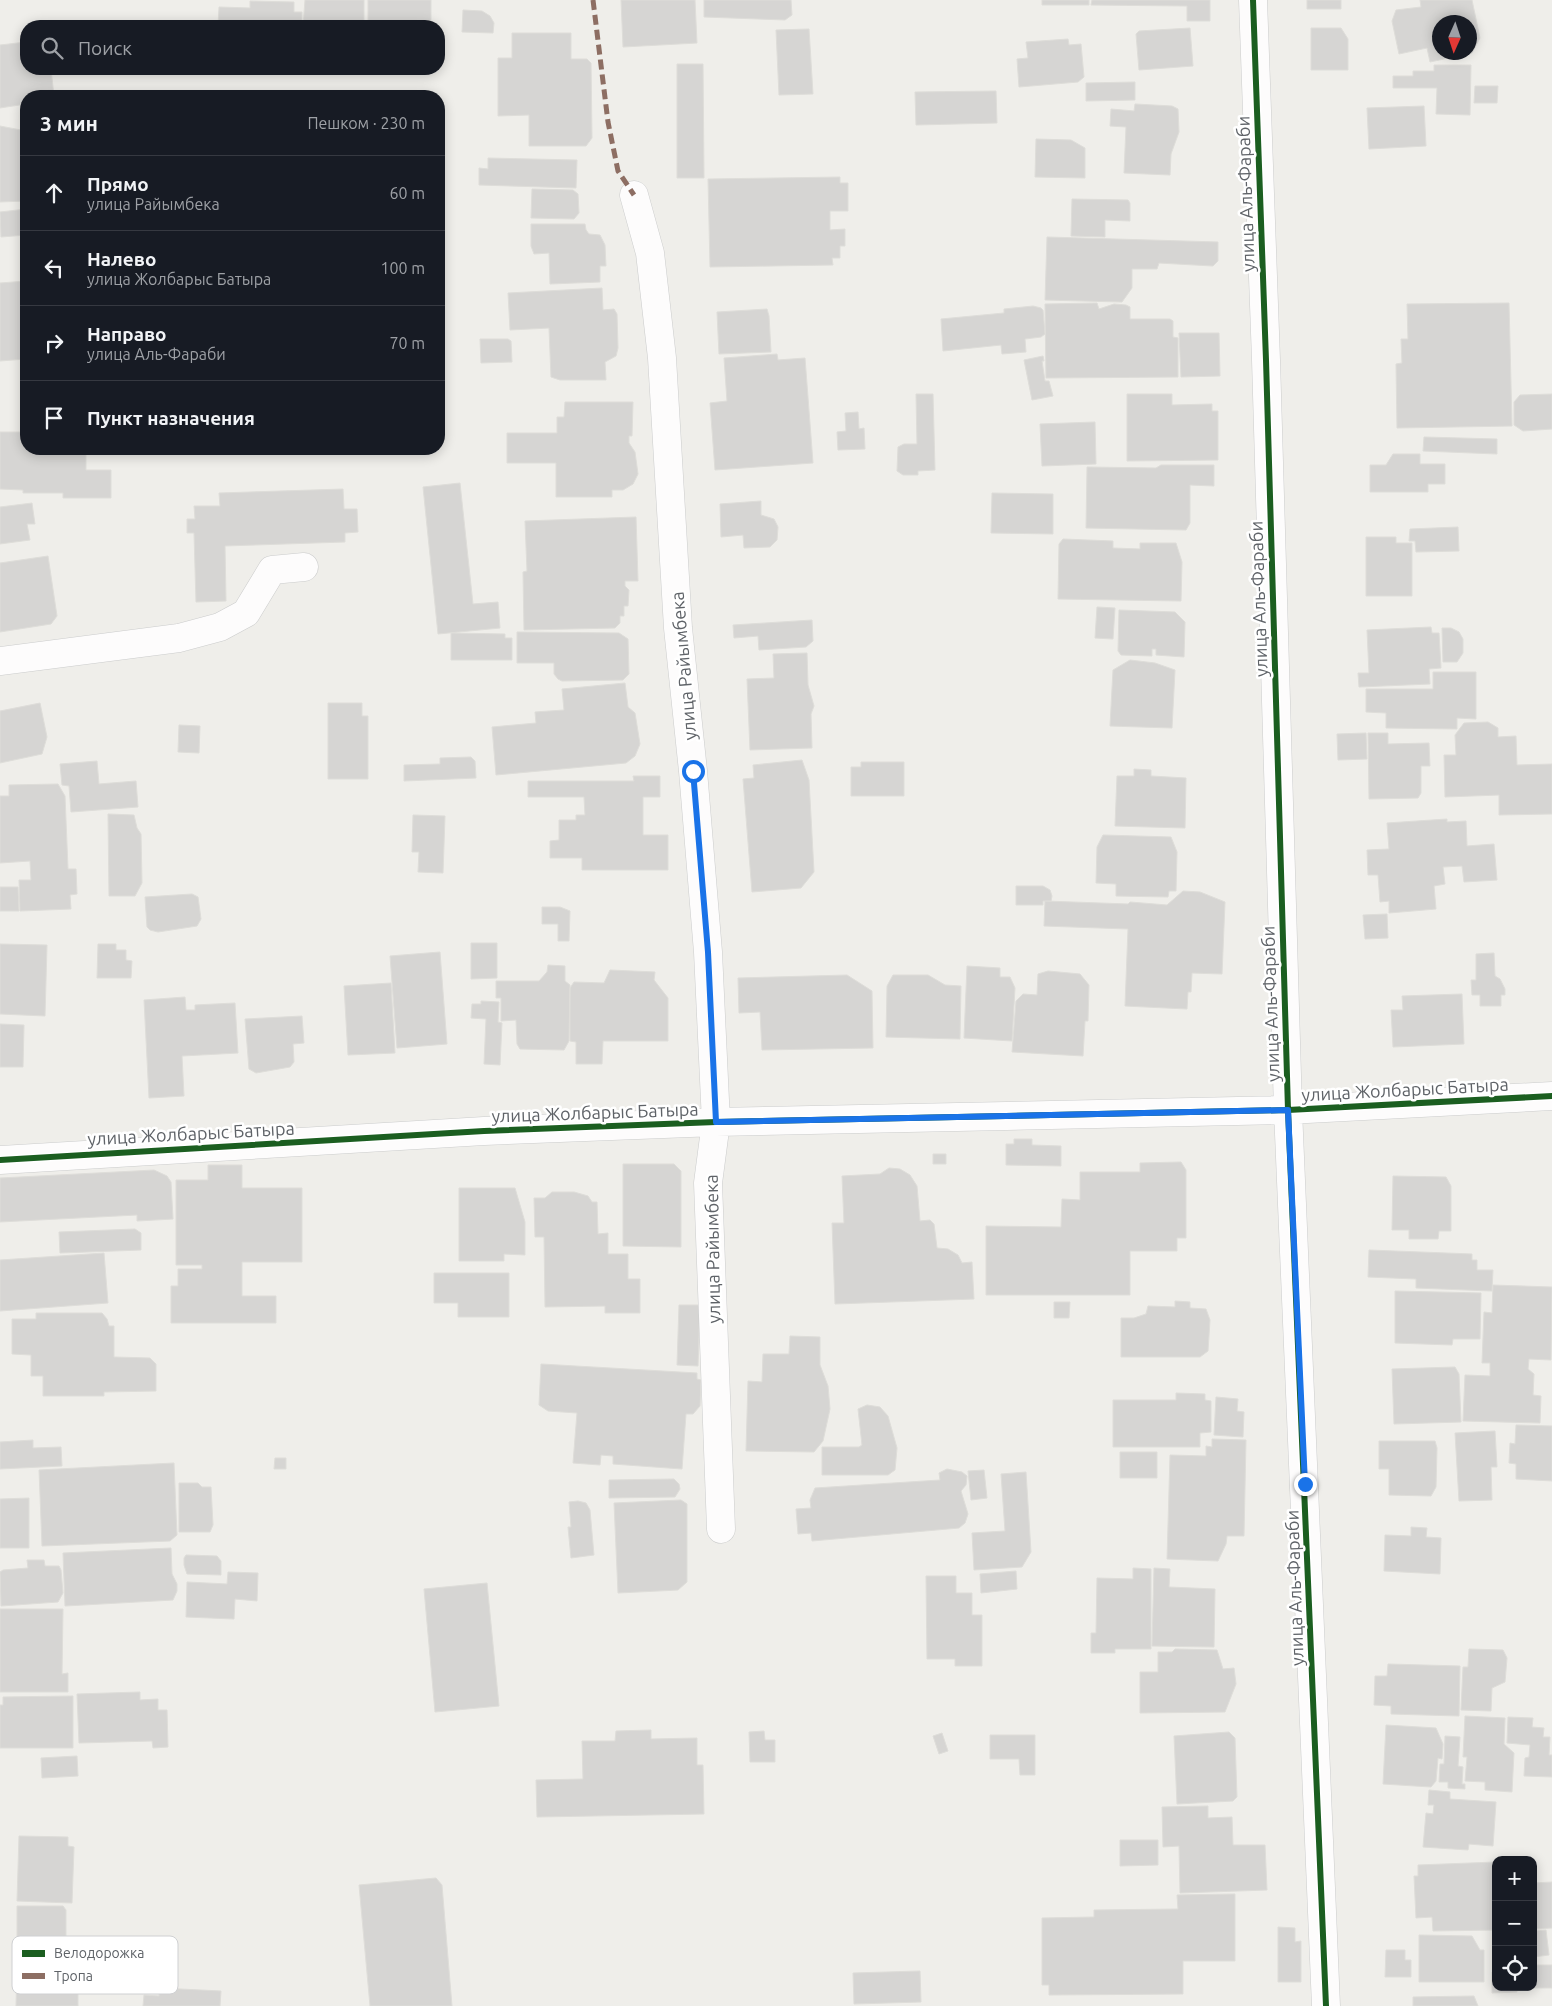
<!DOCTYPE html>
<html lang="ru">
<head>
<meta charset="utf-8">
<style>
  :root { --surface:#171b24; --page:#20242c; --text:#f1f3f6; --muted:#9ea1a6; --line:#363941 }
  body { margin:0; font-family:Ubuntu,sans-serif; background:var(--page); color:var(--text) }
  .controls { position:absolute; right:15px; bottom:15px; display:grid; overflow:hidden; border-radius:10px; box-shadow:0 2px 12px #0003 }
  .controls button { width:45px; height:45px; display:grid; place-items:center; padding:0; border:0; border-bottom:1px solid var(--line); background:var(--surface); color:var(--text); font:25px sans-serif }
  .compass { position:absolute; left:1432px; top:15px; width:45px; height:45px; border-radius:50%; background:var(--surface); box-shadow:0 2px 12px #0003; rotate:183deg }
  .stop { position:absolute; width:15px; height:15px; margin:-11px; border:4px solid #1a73e8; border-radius:50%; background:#fff }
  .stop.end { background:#1a73e8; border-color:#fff; box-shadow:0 1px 5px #0008 }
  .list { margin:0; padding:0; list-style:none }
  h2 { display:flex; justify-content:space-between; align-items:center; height:65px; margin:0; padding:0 20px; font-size:21px }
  h2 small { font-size:16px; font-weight:400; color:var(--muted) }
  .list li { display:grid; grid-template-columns:32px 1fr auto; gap:15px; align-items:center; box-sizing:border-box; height:75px; padding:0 20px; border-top:1px solid var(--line) }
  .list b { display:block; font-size:19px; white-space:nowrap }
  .list p { margin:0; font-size:16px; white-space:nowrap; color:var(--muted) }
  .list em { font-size:16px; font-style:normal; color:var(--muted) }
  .icon { flex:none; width:28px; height:28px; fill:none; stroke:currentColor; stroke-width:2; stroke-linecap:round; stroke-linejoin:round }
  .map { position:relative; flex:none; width:1552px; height:2006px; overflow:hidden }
  .search { position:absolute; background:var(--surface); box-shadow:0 2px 12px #0003; left:20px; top:20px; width:425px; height:55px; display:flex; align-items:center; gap:12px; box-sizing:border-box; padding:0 18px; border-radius:20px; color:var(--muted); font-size:19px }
  .panel { position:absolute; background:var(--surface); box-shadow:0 2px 12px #0003; left:20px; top:90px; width:425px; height:365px; border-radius:20px }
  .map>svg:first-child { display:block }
</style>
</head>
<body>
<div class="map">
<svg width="1552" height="2006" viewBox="0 0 1552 2006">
  <rect width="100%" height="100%" fill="#efeeea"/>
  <!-- building -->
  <path fill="#d6d5d3" stroke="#deddd9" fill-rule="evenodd" d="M305 0H364V26H303Z
    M368 0H431V26H368Z
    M621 0H695L697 43 623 47Z
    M704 0H791L792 15 785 20 704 17Z
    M1042 0H1089V5H1042Z
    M1092 0H1210V21H1187V6L1091 5Z
    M1307 0H1341V9H1307Z
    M1420 0H1472L1480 38 1472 53 1430 62 1427 48 1399 54 1392 21 1396 10 1421 7ZM1440 22H1470V52H1440Z
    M250 1 294 2V12H302V26H218L219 7 250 8Z
    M463 10 482 11 490 16 494 23 493 33 462 32Z
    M1190 28 1193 66 1139 70 1136 34 1139 31Z
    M1311 28H1341L1348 39V70H1311Z
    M809 29 813 94 779 95 776 30Z
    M512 33H571V59H587L591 63 592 138 586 146H529V115L498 116V58H512Z
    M1068 39 1069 45 1081 44 1084 77 1078 82 1019 87 1017 59 1028 58 1026 42Z
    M26 42V69H51L54 96H26V104L0 108V45Z
    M677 64H703L704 178H677Z
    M1434 65H1471L1470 115 1436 114 1437 88H1393V76H1413V71H1434Z
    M1135 82V100L1086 101V83Z
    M1475 86H1498L1497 103H1474Z
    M996 91 997 123 916 125 915 92Z
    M1135 104 1172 106 1178 109 1179 132 1171 154 1170 175 1124 173 1126 127 1110 126 1111 109 1134 111Z
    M1424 106 1426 146 1369 149 1367 108Z
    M0 126 21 130 25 139 26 201 0 202Z
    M1036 139 1071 140 1085 148V178L1035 177Z
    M488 158 577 160 576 188 479 185V168L488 169Z
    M840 177V183H848V211H830V230L845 229V246H840V258H832L833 265 710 267 708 179Z
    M532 189 573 190 578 194 579 213 574 219 531 218Z
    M1072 199 1128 200 1130 203V221L1105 220V237L1071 236Z
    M26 209V235L1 237 0 212Z
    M531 224H585L586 230 589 234 600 235 605 245 606 266H600V282L550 284 549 253 534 254 531 246Z
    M1047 237 1218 242V261L1213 266 1159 263 1157 269H1132V288L1122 302 1045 300Z
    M26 281V359L0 361V283Z
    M602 288 603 310 614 309 617 314 618 348 616 356 605 362 606 380H560L551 377 549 328 510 330 508 293Z
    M1097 303 1099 309 1114 304 1126 305 1130 307V319H1170L1173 321V337L1178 338V377L1046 378 1045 304Z
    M1509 303 1512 426 1397 428 1396 364 1402 363 1401 339H1408L1407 304Z
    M1033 306 1041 308 1043 310 1045 334 1041 337 1025 339 1026 352 1002 354 1001 345 943 351 941 319 1004 313V309Z
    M767 309 769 316 771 352 719 354 717 312Z
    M1179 333H1219L1220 376 1181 377Z
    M480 339H508L511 341 512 362 481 363Z
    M777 354 778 360 805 358 813 463 715 470 710 403 727 401 724 358Z
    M1043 356 1044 361H1042L1045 381H1049L1053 396 1032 400 1024 360Z
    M916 394H933L935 470 918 471V475H903L897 471 898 447 904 444H917Z
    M1127 394H1172V405L1212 404V411H1218V460L1127 461Z
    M1552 394V429L1523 431 1514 425V402L1520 395Z
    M565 402H633L632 436H629V443L635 452 638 474 633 484 623 490H612V497H556V463H507V433H557V417H564Z
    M858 412 859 429 864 428 865 449 838 450 837 432 846 431 845 413Z
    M1095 422 1096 464 1042 466 1040 424Z
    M0 432H26V449H86V470H111V498H63V493H23V490L0 489Z
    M1424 437 1497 439V454L1423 451Z
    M1393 454H1420V464H1445V484H1428V492H1370V465H1386Z
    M1161 465H1214V486L1190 485V523L1186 530 1086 528 1087 467 1156 468Z
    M460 483 473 604 498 602 500 628 438 634 423 487Z
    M343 489 344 509H357L358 532 345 533V542L225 546 226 601 196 602 194 533H187V519H195L194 506H220L219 493Z
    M992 493 1053 494V534L991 533Z
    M761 501V515L774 519 778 527 777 540 770 547 744 548 743 535 721 537 720 504Z
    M32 503 35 524H27L30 540 0 544V507Z
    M636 517 638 581H625V586L629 590 628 606H624V616H620V623L615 628 524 630 523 572 527 571 525 521Z
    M1458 527 1459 551 1416 552 1415 541H1409L1410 529Z
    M1366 537H1396V543H1412V596H1366Z
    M1063 539 1113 541V548L1140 549V543H1176L1182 562 1181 601 1058 599 1059 544Z
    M48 556 57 616 51 624 0 632V563Z
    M1097 607 1115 608 1113 639 1095 638Z
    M1119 610 1175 612 1185 622 1184 657 1156 655V649H1152V656L1121 655 1118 651Z
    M812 620 813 641 806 647 759 650 758 636 734 638 733 625Z
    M1431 627 1432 633H1439L1441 668 1429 669 1430 684 1359 687 1358 673H1369L1367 630Z
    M1442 628H1451L1459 632 1463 639V653L1457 662H1443Z
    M517 632 619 633 628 639 629 674 623 680 562 681 558 679 554 674V663H517Z
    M451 633 505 634V638H512V660H451Z
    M807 653 808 685 814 706 811 714 812 748 750 750 747 679 774 678 773 654Z
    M1130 660 1155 663 1175 670 1172 728 1110 726 1113 670Z
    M1433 672H1476V719L1457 718V729L1386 728V713L1366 712V689H1433Z
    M625 683 628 707 635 713 640 744 635 756 626 763 496 775 492 727 536 723 535 712 564 710 562 689Z
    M40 703 47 737 42 754 0 763V711Z
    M328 703H362V716H368V779H328Z
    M1488 722 1498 728V737L1516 736 1517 765 1552 764V814L1499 815V795L1445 797 1444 755H1456L1455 735 1464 723Z
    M179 725 200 726 199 753 178 752Z
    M1366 733 1367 759 1338 760 1337 734Z
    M1368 733H1388V744L1429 743 1430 766H1421V793L1418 798 1369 799Z
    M471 757 475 761 476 778 404 781V765L440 764V758Z
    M802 760 809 780 814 872 801 888 752 892 743 779 754 778 753 765Z
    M97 761 99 784 136 781 138 807 71 812 69 786 62 785 60 764Z
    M861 762H904V796H851V767H861Z
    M1134 769 1151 770V776L1186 778 1185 828 1115 826 1117 776H1134Z
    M633 776H660V797H643V835H668V870H582V858H550V841L559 840V820H576V815H585L584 797H528V781H634Z
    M58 784 65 796 68 869H76L77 894 70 895 71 909 20 911 19 880H31L30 861 0 863V796H9V785Z
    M108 814 134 815 137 828 141 834 142 883 135 896H109Z
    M413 815 445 816 443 873 418 872 419 852H412Z
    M1447 819V822L1466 821 1467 846 1494 844 1497 880 1464 882 1462 866 1443 867 1445 884 1434 886 1436 909 1389 913V901L1380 902 1378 875H1368L1367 850 1389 849 1387 823Z
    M1103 835 1171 837 1177 852 1176 891H1169L1168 897 1116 896V884L1096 883 1097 847Z
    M1016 886H1043L1050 890 1052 896 1051 901H1043V905H1016Z
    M0 887H18L19 911H0Z
    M1183 891 1200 892 1225 902 1222 974 1192 973 1191 992H1188L1187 1009 1125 1006 1128 929 1044 926 1045 901 1128 904 1130 902 1167 905Z
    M192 894 198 897 201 919 197 926 158 932 150 930 147 927 145 897Z
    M542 907H560L570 911 569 941H558V924H542Z
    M1387 914 1388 938 1365 939 1363 915Z
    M471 943H497V978L471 979Z
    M0 944 47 945 45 1016 0 1014Z
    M98 944H116V950H126V960L132 961 131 978H97Z
    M440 952 447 1044 397 1048 390 956Z
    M1494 953 1495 976 1500 979 1505 989V995H1501V1006H1480V995H1472L1471 980H1476V954Z
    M548 965 565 966V981L570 985 569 1041 564 1050 520 1049 517 1044 516 1020 501 1021V998H496V981H539L547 972Z
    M967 966 1000 968V977H1010L1015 988 1012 1041 964 1038Z
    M610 970 655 972 654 980 668 998V1041H603L602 1064H576V1042L570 1041V988L574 982 604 983Z
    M1048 971 1080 974 1089 985 1088 1021H1085L1083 1056 1012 1052 1016 1001 1023 994 1037 995 1038 974Z
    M847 975 872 991 873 1048 762 1050 760 1012 739 1013 738 978Z
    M893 975H928L945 985 961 986 960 1039 886 1037 887 986Z
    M391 983 395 1053 348 1055 344 986Z
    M1462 994 1464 1044 1393 1047 1391 1010H1403L1402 996Z
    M185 997 186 1010H195V1005L235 1003 238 1053 182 1056 184 1096 149 1098 144 1000Z
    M481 1001 499 1002 498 1022 502 1023 500 1065 484 1064 486 1019 471 1018 472 1004H481Z
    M302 1016 304 1043 293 1044 294 1062 290 1067 256 1073 249 1069 245 1019Z
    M0 1024 24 1025 23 1067H0Z
    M1014 1139H1032V1145L1061 1146V1166L1006 1165V1144H1014Z
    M933 1154H946V1164H933Z
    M1181 1162 1186 1170V1238H1177V1251H1130V1295H986V1226L1061 1227 1062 1199 1080 1200V1172H1140V1163Z
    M623 1164H674L681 1171V1247L623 1246Z
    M208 1165H242V1188H302V1262H242V1296H276V1323H171V1286H178V1269H202V1265H176V1180H208Z
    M889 1168 900 1169 910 1175 917 1186 920 1221 930 1220 934 1224 937 1248 948 1249 958 1255 962 1263 972 1262 974 1299 835 1304 832 1223H844L842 1176 880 1174Z
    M154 1170 167 1176 171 1182 173 1219 137 1221V1215L0 1222V1178Z
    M1393 1176 1446 1177 1451 1186V1231H1439L1438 1239H1409V1230H1392Z
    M459 1188H515L525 1222V1255L504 1254V1261H459Z
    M552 1192H574L588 1196 592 1202H597L598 1234 608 1233V1254H628V1279H640V1313H605V1306L545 1307 544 1237H535L534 1198H545Z
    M135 1229 141 1233V1250L60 1253 59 1232Z
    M1369 1250 1472 1254V1260H1477V1270H1493L1492 1291 1416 1288V1279L1368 1277Z
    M104 1253 108 1303 0 1311V1260Z
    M434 1273H509V1317H458V1303H434Z
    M1493 1285 1552 1287 1551 1360 1529 1359 1528 1369 1534 1374 1533 1395 1541 1396 1540 1423 1463 1421 1465 1375 1490 1376V1363H1482L1484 1312 1492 1313Z
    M1395 1291 1481 1293 1480 1339H1453L1452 1345 1395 1343Z
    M1175 1301 1190 1302V1308L1206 1309 1210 1320 1208 1351 1200 1357H1121V1318H1134L1146 1314 1148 1306 1175 1307Z
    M1054 1302H1070L1069 1318H1054Z
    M679 1305H700L698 1366 677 1365Z
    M36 1313H102L107 1319 109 1326H114V1357L150 1358 156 1364V1391L104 1392V1396H43V1376H31V1355L12 1354V1319H36Z
    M790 1336 820 1337V1365L828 1386 830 1409 823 1441 814 1452 746 1451 748 1381 762 1382 763 1354H789Z
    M541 1364 697 1373V1379L701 1380 700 1406 693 1414H686L682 1469 613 1464V1456L601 1455 600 1465 573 1463 577 1413 548 1411 539 1405Z
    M1455 1367 1459 1374 1461 1422 1394 1424 1392 1369Z
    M1176 1393 1205 1394V1400L1211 1401V1432L1200 1433V1447H1113V1400H1176Z
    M1216 1397 1238 1399 1237 1411 1244 1412 1243 1437 1214 1435Z
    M867 1405 880 1407 888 1416 897 1448 895 1470 888 1475H822V1447H859L862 1445 858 1409Z
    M1516 1425 1552 1426V1481L1516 1479V1464L1509 1463 1510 1443 1515 1444Z
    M1495 1431 1497 1467H1491L1492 1500 1459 1501 1455 1433Z
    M1212 1439 1246 1440 1244 1536H1227L1226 1544 1218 1561 1167 1559 1170 1455 1206 1456V1446L1212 1447Z
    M33 1440V1448L61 1447 62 1466 0 1469V1442Z
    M1379 1441H1435L1437 1448 1436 1487 1431 1496 1389 1495V1469H1379Z
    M1120 1452H1157V1478H1120Z
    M275 1458H286V1469H274Z
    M174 1463 177 1535 170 1541 42 1546 39 1470Z
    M947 1469 962 1472 967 1476 966 1485 961 1491 968 1514 965 1523 959 1528 812 1541 811 1533 798 1534 796 1509 811 1508 810 1500 815 1488 940 1480 939 1473Z
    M984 1470 987 1498 971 1500 968 1471Z
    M1026 1472 1031 1552 1022 1567 974 1570 972 1533 1005 1531 1001 1474Z
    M674 1479 679 1484 680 1489 675 1497 609 1498V1480Z
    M179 1483H198L202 1487H211L213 1525 210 1532H179Z
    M29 1498V1548H0V1499Z
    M681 1500 687 1504V1582L678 1590 618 1593 614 1503Z
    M578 1501 586 1503 590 1510 594 1555 571 1558 568 1527H571L569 1502Z
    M1411 1527 1427 1528 1426 1537 1441 1538 1440 1574 1384 1571 1385 1535 1411 1536Z
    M171 1548 172 1574 177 1584V1591L173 1600 65 1606 63 1553Z
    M186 1555 217 1556 221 1561V1575L187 1574 184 1565V1558Z
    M27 1560H44L45 1566H59L61 1570 63 1593 58 1602 1 1606 0 1572 3 1570 28 1568Z
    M1133 1568 1151 1569V1649H1115V1653H1091V1633H1096L1097 1578 1133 1579Z
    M1154 1568 1170 1569 1169 1587 1215 1589 1214 1647 1152 1646Z
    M1016 1571 1017 1589 981 1593 980 1574Z
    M228 1572 258 1573 257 1601 235 1599 234 1619 186 1617 187 1582 227 1584Z
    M926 1576H956V1593H972V1615H982V1666H955V1659H927Z
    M487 1583 499 1706 435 1712 424 1589Z
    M0 1609H63L62 1674 68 1673V1692H0Z
    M1175 1649 1217 1650 1223 1669 1234 1668 1236 1684 1225 1712 1140 1713V1672H1158V1652H1172Z
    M1469 1649 1503 1650 1507 1658 1505 1682 1492 1688 1491 1711 1461 1710 1463 1667H1468Z
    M1388 1664 1460 1666 1459 1716 1391 1714V1706L1374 1705 1375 1676H1387Z
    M140 1692V1700L158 1699V1710H167L168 1747 153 1748 152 1741 79 1743 77 1694Z
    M73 1696V1748H0V1705H3V1697Z
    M1465 1716 1505 1718 1504 1744 1514 1753 1512 1792 1485 1790V1782L1465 1781 1467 1757H1463Z
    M1508 1717 1533 1718 1532 1727 1544 1728 1543 1737H1550L1549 1755H1552V1777L1524 1776 1525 1758 1529 1757 1530 1745 1507 1743Z
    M1386 1725 1436 1728 1443 1744 1442 1759 1438 1758 1436 1781 1431 1787 1383 1784Z
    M651 1730V1739L697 1738V1765H703L704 1814 537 1817 536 1780 583 1779 582 1741H615L616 1731Z
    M764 1731 765 1740H775V1762H750L749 1732Z
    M1229 1732 1235 1738 1237 1797 1233 1801 1177 1804 1174 1736Z
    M942 1733 948 1751 939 1754 933 1736Z
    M990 1735H1035V1775H1020L1019 1759H990Z
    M1445 1736 1460 1737 1458 1766 1463 1767 1462 1784H1465V1789L1448 1788V1782H1439L1440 1764H1444Z
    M77 1756 78 1776 42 1778 41 1758Z
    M1429 1790 1450 1792V1799L1496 1802 1493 1846 1469 1844 1468 1850 1423 1847 1426 1813 1433 1814 1434 1805H1428Z
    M1208 1806V1818L1232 1817 1233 1845H1265L1267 1890 1180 1893 1179 1846 1163 1847 1162 1807Z
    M19 1836 68 1837V1846L74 1847 72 1903 17 1901Z
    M1120 1840H1158V1865L1120 1866Z
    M1496 1862V1930L1433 1931 1432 1917 1416 1918 1414 1876H1418V1865Z
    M436 1878 442 1885 452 2006H370L359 1885Z
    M1552 1882V1928L1533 1929V1883Z
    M1235 1894V1961H1183V1994L1049 1995V1985H1042V1918L1094 1917V1910L1178 1909 1177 1895Z
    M17 1906H63L66 1910V1953H17Z
    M1278 1927 1295 1928V1942L1301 1941V1982H1278Z
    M1546 1930 1549 1955 1533 1957V1931Z
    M1419 1935 1472 1936 1480 1950H1484V1982H1419Z
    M1386 1950H1405V1960H1411V1977H1385Z
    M17 1961 73 1962V1973L78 1981V2006H16Z
    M1533 1965H1552V1988H1517V1992L1492 1993V1972H1496V1987H1533Z
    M920 1971 921 2002 854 2004 853 1973Z
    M160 1988 221 1991 220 2006H143L144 1995 159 1996Z
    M1474 1996 1478 2006H1413V1997Z"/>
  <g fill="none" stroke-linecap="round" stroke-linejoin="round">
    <!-- minor casing -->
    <g stroke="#cbcccc" stroke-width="29">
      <path id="minor" d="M1253 0 1266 360 1288 1110 1326 2006
        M634 195 650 253 662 358 678 628 693 771 708 952 716 1122 708 1183 721 1529
        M0 661 179 638 220 627 246 613 272 570 304 567
        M0 1160 484 1131 716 1122 1288 1110 1552 1096"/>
    </g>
    <!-- minor -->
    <use href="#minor" stroke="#fdfcfc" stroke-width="28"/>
    <!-- quiet -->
    <path stroke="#8d6e63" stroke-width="5" stroke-dasharray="10 5" stroke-linecap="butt" d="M593 0 608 122 618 171 634 195"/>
    <!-- cycleway casing -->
    <g stroke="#fff" stroke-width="9">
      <path id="cycleway" d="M1253 0 1266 360 1288 1110 1326 2006
        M0 1160 484 1131 716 1122 1288 1110 1552 1096"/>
    </g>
    <!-- cycleway -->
    <use href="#cycleway" stroke="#1b5e20" stroke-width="6"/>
  </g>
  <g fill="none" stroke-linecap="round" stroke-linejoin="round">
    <!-- route -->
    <path stroke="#1a73e8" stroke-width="6" d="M693 771 708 952 716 1122 1288 1110 1305 1484"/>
  </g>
  <g text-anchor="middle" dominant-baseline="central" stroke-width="5" stroke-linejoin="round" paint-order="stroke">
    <!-- street labels -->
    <g font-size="18" fill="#5f6368" stroke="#fff">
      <text transform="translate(1245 194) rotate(-92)">улица Аль-Фараби</text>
      <text transform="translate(1258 599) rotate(-92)">улица Аль-Фараби</text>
      <text transform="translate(683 666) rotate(-95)">улица Райымбека</text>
      <text transform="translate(1270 1004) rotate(-92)">улица Аль-Фараби</text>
      <text transform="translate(1405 1089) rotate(-3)">улица Жолбарыс Батыра</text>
      <text transform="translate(595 1112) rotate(-2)">улица Жолбарыс Батыра</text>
      <text transform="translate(191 1133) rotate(-3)">улица Жолбарыс Батыра</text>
      <text transform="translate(712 1249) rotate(-91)">улица Райымбека</text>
      <text transform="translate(1294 1588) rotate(-92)">улица Аль-Фараби</text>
    </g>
  </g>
  <!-- legend -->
  <rect x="12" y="1936" width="166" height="58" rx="8" fill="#fff" stroke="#cfd0d2" stroke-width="1"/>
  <rect x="22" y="1950" width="23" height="7" fill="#1b5e20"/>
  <rect x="22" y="1973" width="23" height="6" fill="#8d6e63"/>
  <g font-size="14" fill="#5f6368">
    <text x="54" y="1958">Велодорожка</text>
    <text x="54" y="1981">Тропа</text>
  </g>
</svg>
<div class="controls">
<button>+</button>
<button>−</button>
<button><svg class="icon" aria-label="locate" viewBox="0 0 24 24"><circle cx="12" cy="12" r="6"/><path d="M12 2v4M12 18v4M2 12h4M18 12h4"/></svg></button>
</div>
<svg class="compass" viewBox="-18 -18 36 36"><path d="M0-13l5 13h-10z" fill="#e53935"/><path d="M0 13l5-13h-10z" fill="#9ea1a6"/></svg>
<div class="stop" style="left:693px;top:771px"></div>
<div class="stop end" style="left:1305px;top:1484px"></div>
<div class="search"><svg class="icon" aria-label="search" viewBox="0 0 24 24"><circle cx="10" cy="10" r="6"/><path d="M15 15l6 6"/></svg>Поиск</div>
<section class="panel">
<h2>3 мин<small>Пешком · 230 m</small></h2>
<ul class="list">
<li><svg class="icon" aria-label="ahead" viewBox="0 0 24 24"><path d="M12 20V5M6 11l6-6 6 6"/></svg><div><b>Прямо</b><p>улица Райымбека</p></div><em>60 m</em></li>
<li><svg class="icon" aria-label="left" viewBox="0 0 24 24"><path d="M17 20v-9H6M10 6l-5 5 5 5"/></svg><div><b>Налево</b><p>улица Жолбарыс Батыра</p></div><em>100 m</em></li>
<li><svg class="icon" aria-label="right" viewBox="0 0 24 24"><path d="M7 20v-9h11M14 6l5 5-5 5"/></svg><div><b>Направо</b><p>улица Аль-Фараби</p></div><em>70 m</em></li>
<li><svg class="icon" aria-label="arrive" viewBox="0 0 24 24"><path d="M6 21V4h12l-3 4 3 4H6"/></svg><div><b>Пункт назначения</b></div></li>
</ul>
</section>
</div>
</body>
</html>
